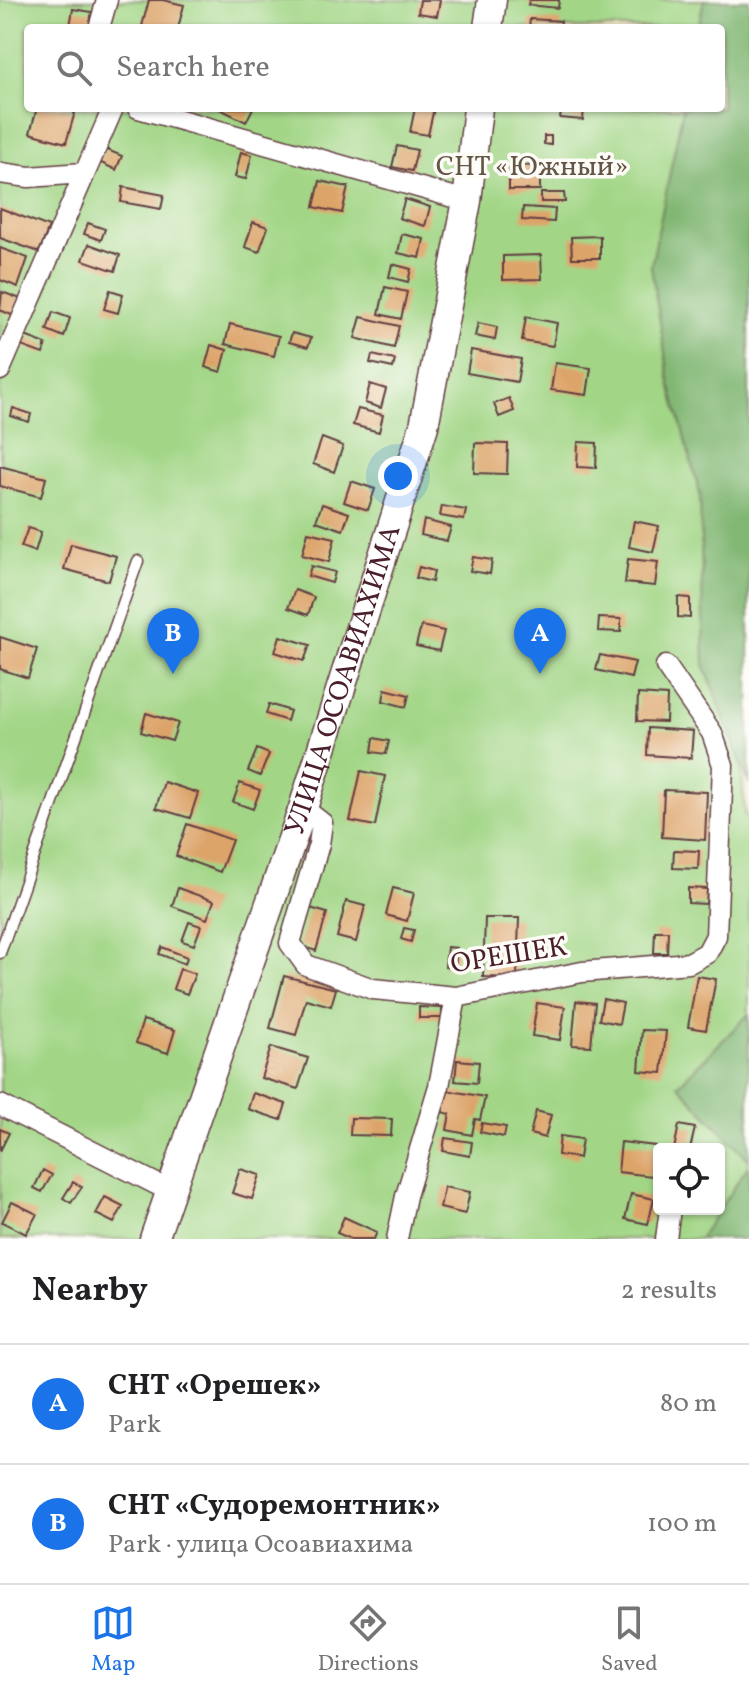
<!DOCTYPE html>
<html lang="en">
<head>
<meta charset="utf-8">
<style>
  :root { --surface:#fff; --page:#f2f2f2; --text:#202124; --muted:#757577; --line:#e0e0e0; --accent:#1a73e8 }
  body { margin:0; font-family:Vollkorn,serif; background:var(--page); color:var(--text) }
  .controls { position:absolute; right:24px; bottom:24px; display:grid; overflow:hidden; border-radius:8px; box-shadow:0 2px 6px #0004 }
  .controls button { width:72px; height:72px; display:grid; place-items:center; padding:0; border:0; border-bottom:2px solid var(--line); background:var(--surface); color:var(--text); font:40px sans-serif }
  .you { position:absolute; left:398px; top:476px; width:28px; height:28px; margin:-20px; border:6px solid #fff; border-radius:50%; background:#1a73e8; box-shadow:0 0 0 12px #1a73e833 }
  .badge { display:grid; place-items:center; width:52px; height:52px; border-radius:50%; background:var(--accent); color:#fff; font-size:26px; font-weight:700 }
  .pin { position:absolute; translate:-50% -66px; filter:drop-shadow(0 2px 4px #0008) }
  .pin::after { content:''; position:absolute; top:42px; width:28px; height:24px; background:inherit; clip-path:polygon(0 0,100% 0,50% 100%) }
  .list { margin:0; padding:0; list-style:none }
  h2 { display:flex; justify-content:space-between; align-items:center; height:104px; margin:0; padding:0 32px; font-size:34px }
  h2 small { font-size:26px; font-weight:400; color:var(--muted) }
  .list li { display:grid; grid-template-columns:52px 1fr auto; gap:24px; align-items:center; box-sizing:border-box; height:120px; padding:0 32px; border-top:2px solid var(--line) }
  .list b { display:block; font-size:30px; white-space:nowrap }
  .list p { margin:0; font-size:26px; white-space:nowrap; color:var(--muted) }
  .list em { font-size:26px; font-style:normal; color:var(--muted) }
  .icon { flex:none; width:44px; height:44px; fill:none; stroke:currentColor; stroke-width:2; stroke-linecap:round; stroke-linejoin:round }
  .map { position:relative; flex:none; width:749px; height:1239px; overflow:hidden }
  .search { position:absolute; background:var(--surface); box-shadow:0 2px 6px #0004; left:24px; right:24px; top:24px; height:88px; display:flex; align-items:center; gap:20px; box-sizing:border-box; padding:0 28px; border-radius:8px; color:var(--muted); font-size:30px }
  .sheet { height:344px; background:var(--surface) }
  nav { display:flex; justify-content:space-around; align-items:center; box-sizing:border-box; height:112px; border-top:2px solid var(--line); background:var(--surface); font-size:22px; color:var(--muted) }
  nav a { display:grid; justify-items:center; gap:4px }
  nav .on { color:var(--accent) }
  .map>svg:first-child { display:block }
</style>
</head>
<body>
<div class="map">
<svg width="749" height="1239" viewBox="0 0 749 1239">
  <rect width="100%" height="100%" fill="#fdfcf7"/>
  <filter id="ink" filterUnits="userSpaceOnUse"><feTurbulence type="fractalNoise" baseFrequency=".0125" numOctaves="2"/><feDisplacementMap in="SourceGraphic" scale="16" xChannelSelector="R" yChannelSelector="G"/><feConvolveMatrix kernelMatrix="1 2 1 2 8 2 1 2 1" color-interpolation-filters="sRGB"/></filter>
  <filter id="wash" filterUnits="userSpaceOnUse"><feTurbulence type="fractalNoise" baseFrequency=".006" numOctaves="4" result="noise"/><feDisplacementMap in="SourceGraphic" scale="32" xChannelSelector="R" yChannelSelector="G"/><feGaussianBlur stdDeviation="1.8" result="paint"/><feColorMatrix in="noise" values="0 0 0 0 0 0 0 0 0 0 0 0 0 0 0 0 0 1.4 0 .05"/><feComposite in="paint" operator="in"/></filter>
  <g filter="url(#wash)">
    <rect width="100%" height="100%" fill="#e9e2c0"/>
    <!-- green -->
    <path fill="#a2d686" stroke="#767a58" stroke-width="2" fill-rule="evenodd" d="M0 0H745L749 27 700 224 745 816 749 818V1239H0ZM28 28H721V108H28ZM659 1149H719V1209H659Z"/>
    <!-- forest -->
    <path fill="#81b773" stroke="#666b4f" stroke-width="2" d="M704 0H749V784L704 664 700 494 670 384 651 267 683 108H721V28H698Z
      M749 1014V1160L678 1085Z
      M749 1165V1239H699Z"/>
    <g id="blocks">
      <!-- building -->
      <path fill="#dda46a" d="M149 0H163L184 5 178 28H149L142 26Z
        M420 0H440L437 16 418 13Z
        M529 0H559L558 8 528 5Z
        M73 9 92 12 89 28 70 26Z
        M530 19 561 21 560 28H529Z
        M37 108H59L75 112 66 143 30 133Z
        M218 108H253L246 122Z
        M415 108H434L428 135 410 132Z
        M562 108H584L583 120 560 118Z
        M544 136H551V145L544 144Z
        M397 146 417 150 412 171 392 167Z
        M105 149 122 156 116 170 99 162Z
        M241 152 252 155 246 179 235 177Z
        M509 165 540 166V190H509Z
        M320 181 348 187 342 213 314 207Z
        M123 187 164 195 161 209 121 202Z
        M541 193H564L565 202H541Z
        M405 199 430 207 425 226 399 218Z
        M523 207 555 209 554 222 522 220Z
        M0 208 49 227 39 252 0 238Z
        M253 222 268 227 259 252 245 247Z
        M88 223 105 229 101 240 84 234Z
        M402 234 424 239 420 258 398 253Z
        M600 236V258H572L571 237Z
        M89 244 120 255 115 271 83 260Z
        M0 248 28 258 18 287 0 280Z
        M541 255 542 279 503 280V256Z
        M392 264 411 269 408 282 389 277Z
        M385 287 407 292 401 319 379 314Z
        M110 290 123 294 118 313 104 309Z
        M2 292 21 299 14 316 0 310Z
        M53 312 70 318 64 337 47 330Z
        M361 317 399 326 394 348 355 338Z
        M526 317 557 323 553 346 522 341Z
        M478 323 497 327 495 340 475 336Z
        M230 324 279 336 274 356 225 344Z
        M292 333 311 338 308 347 289 342Z
        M25 336 46 344 43 354 21 346Z
        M211 345 227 350 221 372 205 367Z
        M471 350 521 359 517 382 467 373Z
        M372 355 395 360 393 368 370 363Z
        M555 363 591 368 587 395 551 390Z
        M370 384 386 389 381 408 365 403Z
        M509 398 514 411 499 417 494 404Z
        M13 408 31 414 29 422 11 416Z
        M358 409 383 415 379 432 353 425Z
        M322 438 343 446 334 472 313 464Z
        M578 442 597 443 596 468 577 467Z
        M475 443 508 444 507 474 474 473Z
        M0 466 46 478 41 497 0 486Z
        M351 481 375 489 368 510 344 502Z
        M322 504 349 513 343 530 316 521Z
        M442 506 466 510 464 520 440 516Z
        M424 520 451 527 447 541 421 535Z
        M634 521 659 526 653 552 629 547Z
        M28 528 41 532 35 552 21 547Z
        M308 532 335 538 329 562 302 555Z
        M71 544 116 556 109 581 64 569Z
        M473 557 492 560 490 574 470 571Z
        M628 559 658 562 655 586 625 583Z
        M311 566 335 572 332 583 308 576Z
        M419 567 434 571 432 582 416 578Z
        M295 590 314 597 308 615 288 608Z
        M678 597 690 598V618L678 617Z
        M599 618 621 619V632L598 631Z
        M421 626 444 631 439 651 416 646Z
        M280 636 310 645 304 661 275 652Z
        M0 637 37 649 28 678 0 669Z
        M600 655 635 662 631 678 596 670Z
        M385 689 409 695 406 707 383 701Z
        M638 694 667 696 666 722 637 721Z
        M269 704 290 711 287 721 266 714Z
        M146 713 178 723 172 741 141 732Z
        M648 728 693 731 691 758 647 755Z
        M374 738 389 741 386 754 372 752Z
        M257 749 269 754 260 776 248 771Z
        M361 771 385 776 375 826 350 821Z
        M164 782 198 793 190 818 156 808Z
        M240 783 260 790 253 809 233 802Z
        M664 790 707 792 705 840 662 837Z
        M187 824 232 840 220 872 176 856Z
        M674 850 699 851 698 869 673 868Z
        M178 888 214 901 207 919 172 906Z
        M393 888 414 893 407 921 386 915Z
        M688 888 707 889 706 904 688 903Z
        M346 901 365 906 356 942 337 937Z
        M310 908 327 913 316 951 299 945Z
        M485 918H519L517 978 483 977Z
        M189 922 201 926 194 945 182 941Z
        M404 928 414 930 411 942 401 939Z
        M655 931H668L667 953H654Z
        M162 947 187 957 185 964 159 954Z
        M447 947 457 948 455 968 445 967Z
        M180 969 195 974 187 994 173 989Z
        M284 976 336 989 331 1006 306 999 296 1035 270 1028Z
        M697 976 716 979 706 1030 688 1027Z
        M603 999 623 1003 619 1024 599 1020Z
        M576 1001 595 1003 591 1046 572 1045Z
        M537 1003 565 1007 560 1040 532 1036Z
        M419 1007 442 1008V1018H419Z
        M143 1020 175 1030 168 1053 136 1043Z
        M642 1030 666 1031 662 1073 639 1071Z
        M271 1047 308 1058 298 1089 261 1078Z
        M457 1060 479 1062 477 1083 455 1081Z
        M446 1090 485 1097 480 1120 475 1119 472 1135 447 1130 450 1114 442 1112Z
        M253 1093 286 1104 281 1120 248 1109Z
        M536 1111 551 1115 545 1138 530 1134Z
        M351 1118 392 1119 391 1136 350 1135Z
        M482 1123 506 1127 504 1137 480 1132Z
        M679 1125 695 1128 690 1149H674Z
        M0 1129 9 1133 0 1151Z
        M560 1136 582 1139 579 1158 558 1155Z
        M445 1138 472 1142 470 1156 443 1151Z
        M621 1142 655 1146 652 1176 618 1172Z
        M240 1169 260 1175 252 1199 232 1193Z
        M43 1170 52 1175 42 1192 34 1188Z
        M73 1182 82 1187 71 1203 63 1198Z
        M444 1187 470 1192 465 1214 440 1208Z
        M631 1194 654 1199 648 1224 625 1219Z
        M105 1197 123 1206 114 1223 96 1214Z
        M12 1202 37 1214 26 1234 2 1222Z
        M344 1217 377 1232 374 1239H351L337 1233Z"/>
    </g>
  </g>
  <g filter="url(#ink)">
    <use href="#blocks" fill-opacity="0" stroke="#623c41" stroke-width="2"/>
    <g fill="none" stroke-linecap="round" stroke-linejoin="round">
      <!-- lane casing -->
      <g stroke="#623c41" stroke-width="13">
        <path id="lane" d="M0 953 138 561"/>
      </g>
      <!-- street casing -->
      <g stroke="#623c41" stroke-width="23">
        <path id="street" d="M99 28 107 0
          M138 108 467 201
          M0 173 29 177 83 173
          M0 370 113 108
          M303 808 322 823 319 844 290 943 306 965 373 989 456 997 582 972 689 963 707 953 716 936 723 765 712 733 666 666
          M0 1105 170 1191
          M397 1239 406 1196 439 1086 456 997
          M666 1239 670 1209"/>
      </g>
      <!-- secondary casing -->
      <g stroke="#623c41" stroke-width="31">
        <g id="secondary">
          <path d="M488 28 492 0"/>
          <path id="s1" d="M154 1239 303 808 424 426 467 201 478 108"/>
        </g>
      </g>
      <!-- lane -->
      <use href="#lane" stroke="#fff" stroke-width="10"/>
      <!-- street -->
      <use href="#street" stroke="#fff" stroke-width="20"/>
      <!-- secondary -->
      <use href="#secondary" stroke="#fff" stroke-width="28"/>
    </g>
  </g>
  <g text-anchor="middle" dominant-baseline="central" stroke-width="7" stroke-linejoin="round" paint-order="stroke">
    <!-- park labels -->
    <g font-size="28" fill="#645646" stroke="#fdfcf7">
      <text x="532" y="167">СНТ «Южный»</text>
    </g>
    <!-- street labels -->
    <g font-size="28" fill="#4a1f2b" stroke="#fdfcf7">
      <text stroke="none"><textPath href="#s1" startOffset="590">УЛИЦА ОСОАВИАХИМА</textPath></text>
      <text transform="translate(509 956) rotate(-9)">ОРЕШЕК</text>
    </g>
  </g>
</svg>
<div class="controls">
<button><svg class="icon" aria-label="locate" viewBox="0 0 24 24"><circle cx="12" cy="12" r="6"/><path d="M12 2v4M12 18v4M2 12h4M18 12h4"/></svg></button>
</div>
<div class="you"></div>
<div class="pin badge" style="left:540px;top:674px">A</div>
<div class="pin badge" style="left:173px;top:674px">B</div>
<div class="search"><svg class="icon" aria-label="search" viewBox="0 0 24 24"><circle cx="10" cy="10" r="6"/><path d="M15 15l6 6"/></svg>Search here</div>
</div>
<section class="sheet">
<h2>Nearby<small>2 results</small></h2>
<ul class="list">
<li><span class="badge">A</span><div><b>СНТ «Орешек»</b><p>Park</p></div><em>80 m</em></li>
<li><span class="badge">B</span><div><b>СНТ «Судоремонтник»</b><p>Park · улица Осоавиахима</p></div><em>100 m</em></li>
</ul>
</section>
<nav>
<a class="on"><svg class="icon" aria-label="map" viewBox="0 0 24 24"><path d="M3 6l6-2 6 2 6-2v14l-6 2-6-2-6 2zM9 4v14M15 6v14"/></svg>Map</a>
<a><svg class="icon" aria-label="directions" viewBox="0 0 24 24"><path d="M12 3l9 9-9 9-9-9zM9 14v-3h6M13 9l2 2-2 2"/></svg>Directions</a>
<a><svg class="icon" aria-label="saved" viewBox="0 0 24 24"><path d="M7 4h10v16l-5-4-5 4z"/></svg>Saved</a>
</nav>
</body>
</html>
